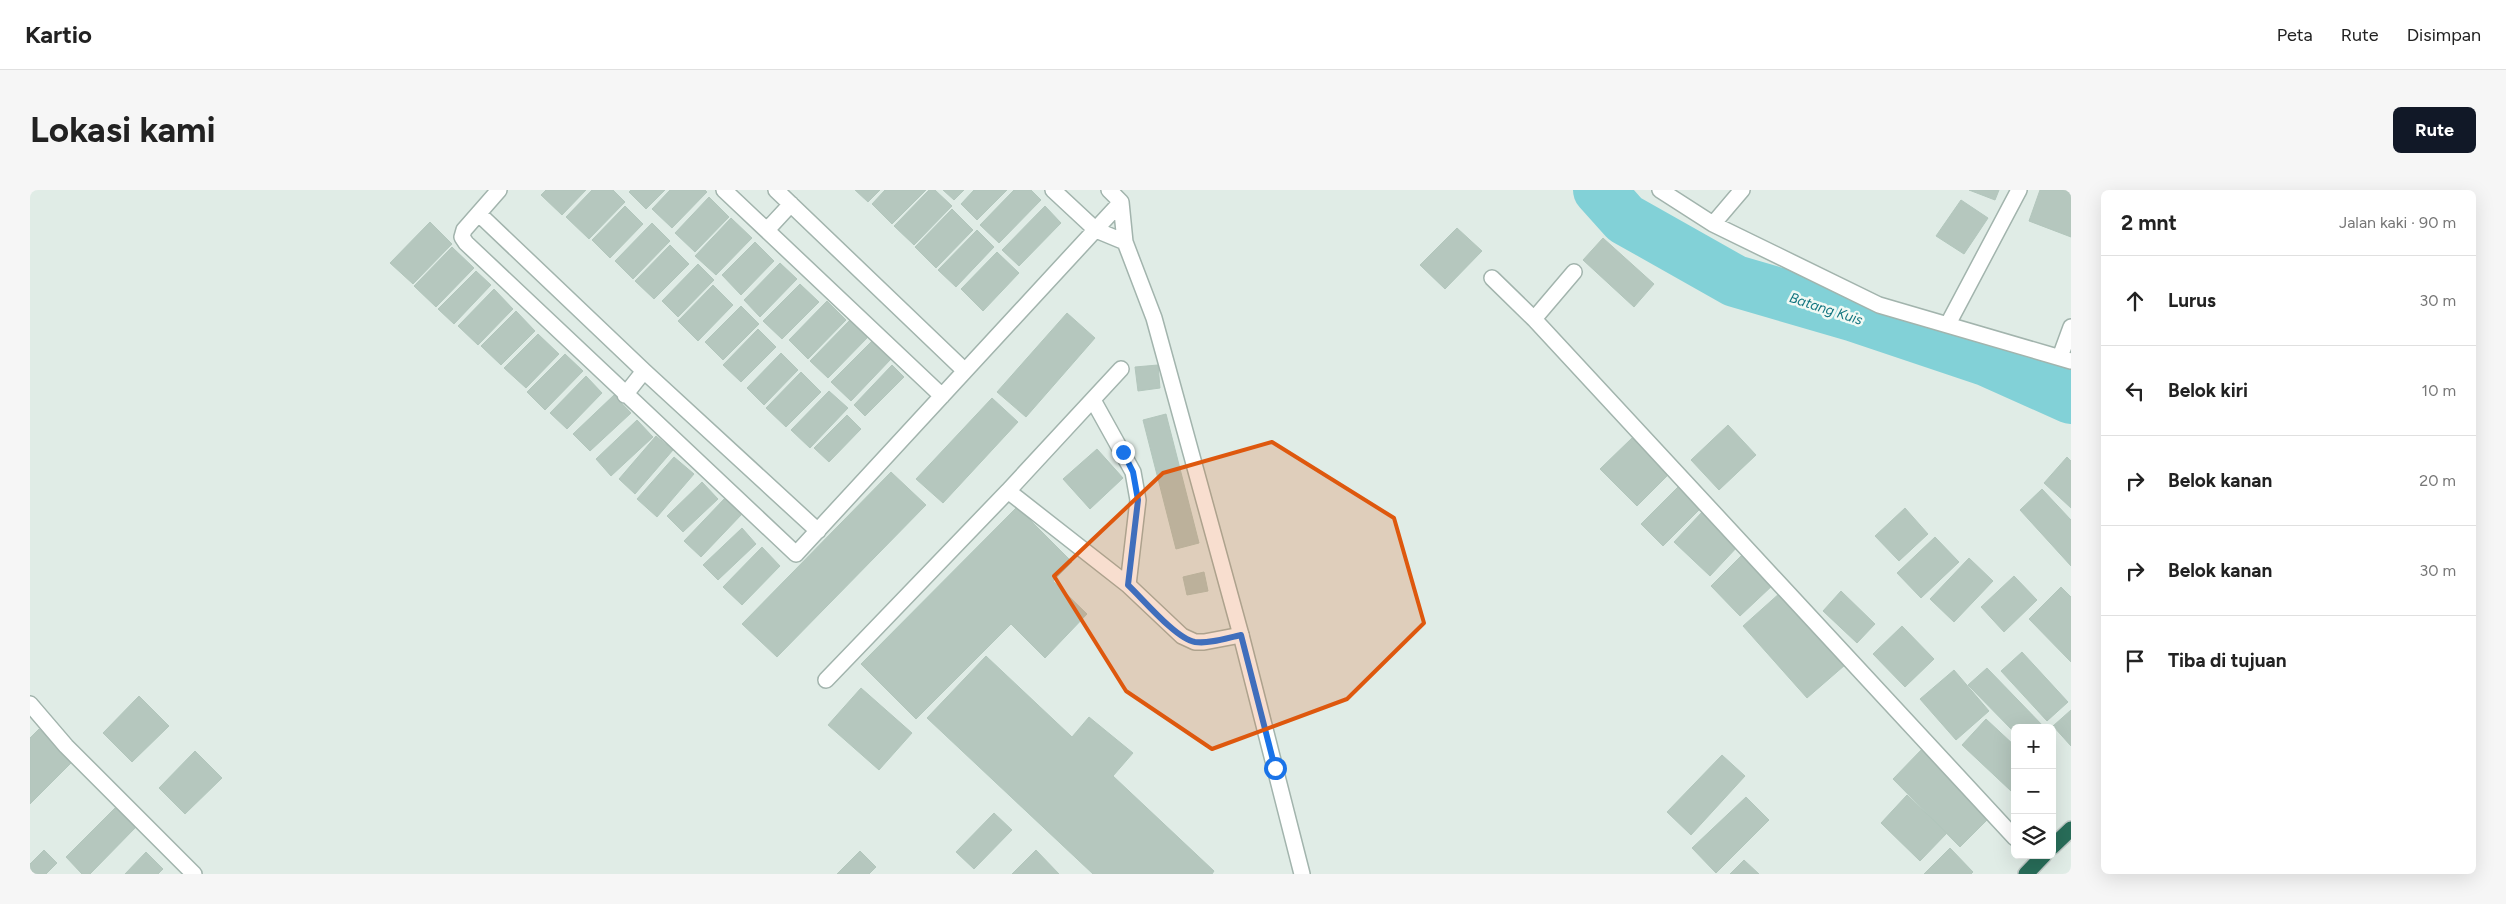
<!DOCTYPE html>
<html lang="id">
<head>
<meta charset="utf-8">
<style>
  :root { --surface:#fff; --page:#f6f6f6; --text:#222; --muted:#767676; --line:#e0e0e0; --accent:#111827 }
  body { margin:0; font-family:Figtree,sans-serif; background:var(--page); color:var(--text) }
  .controls { position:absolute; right:15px; bottom:15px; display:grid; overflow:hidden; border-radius:8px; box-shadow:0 5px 20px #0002 }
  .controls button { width:45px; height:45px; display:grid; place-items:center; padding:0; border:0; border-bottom:1px solid var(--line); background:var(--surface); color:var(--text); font:25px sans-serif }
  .stop { position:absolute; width:15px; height:15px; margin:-11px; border:4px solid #1a73e8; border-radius:50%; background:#fff }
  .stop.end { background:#1a73e8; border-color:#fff; box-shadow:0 1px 5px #0008 }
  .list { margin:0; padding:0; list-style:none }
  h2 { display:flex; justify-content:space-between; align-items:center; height:65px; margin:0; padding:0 20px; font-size:21px }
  h2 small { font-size:16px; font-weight:400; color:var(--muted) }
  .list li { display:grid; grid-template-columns:32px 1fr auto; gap:15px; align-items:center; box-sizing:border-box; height:90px; padding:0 20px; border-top:1px solid var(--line) }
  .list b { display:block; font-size:19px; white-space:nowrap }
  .list em { font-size:16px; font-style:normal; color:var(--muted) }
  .icon { flex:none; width:28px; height:28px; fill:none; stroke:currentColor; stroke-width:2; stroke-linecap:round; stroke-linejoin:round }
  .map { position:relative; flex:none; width:2041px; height:684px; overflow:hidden; border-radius:8px }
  header { display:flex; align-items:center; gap:30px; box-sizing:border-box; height:70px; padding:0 25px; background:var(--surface); border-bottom:1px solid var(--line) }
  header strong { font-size:24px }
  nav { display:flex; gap:28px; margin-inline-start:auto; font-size:18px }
  .intro { display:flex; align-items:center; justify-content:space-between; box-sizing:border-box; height:120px; padding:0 30px }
  h1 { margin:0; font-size:35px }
  .button { padding:12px 22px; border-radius:8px; background:var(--accent); color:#fff; font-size:18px; font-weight:700 }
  main { display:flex; gap:30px; padding:0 30px }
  aside { flex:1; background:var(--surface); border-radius:8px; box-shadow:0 5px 20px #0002 }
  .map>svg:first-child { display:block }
</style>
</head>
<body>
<header>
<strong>Kartio</strong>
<nav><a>Peta</a><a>Rute</a><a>Disimpan</a></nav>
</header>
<div class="intro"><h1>Lokasi kami</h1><a class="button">Rute</a></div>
<main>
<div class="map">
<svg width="2041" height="684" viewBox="0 0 2041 684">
  <rect width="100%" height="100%" fill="#e0ece6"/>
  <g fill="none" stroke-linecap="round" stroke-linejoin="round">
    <!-- river -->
    <path stroke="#82d1d7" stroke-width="52" d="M1569 0 1595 29 1705 91 1825 126 1956 170 2041 208"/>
  </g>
  <!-- building -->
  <path fill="#b5c7be" stroke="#b2c6bc" d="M516 0H556L532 25 511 5Z
    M562 0H583L595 12 559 49 536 27Z
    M601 0H635L616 19 599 2Z
    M640 0H675L677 2 642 38 622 19Z
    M825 0H850L838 12Z
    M855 0H896L862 34 842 14Z
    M899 0H905L922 16 884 55 864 36Z
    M913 0H934L924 10Z
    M944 0H977L947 30 931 14Z
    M984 0H1001L1011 10 969 53 950 35Z
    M1939 0H1969L1965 10Z
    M2010 0H2041V47L1999 31Z
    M679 7 699 27 665 62 645 43Z
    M1931 10 1958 28 1934 64 1906 46Z
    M595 16 613 34 580 68 562 50Z
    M1015 16 1031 33 989 76 972 60Z
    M922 19 943 40 906 78 885 57Z
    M701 28 722 48 686 85 665 66Z
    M400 32 422 54 383 94 360 73Z
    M622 33 640 51 603 89 585 71Z
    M1427 38 1452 61 1415 99 1390 75Z
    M947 40 964 57 926 97 908 80Z
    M1573 48 1624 94 1604 117 1553 70Z
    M725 52 744 71 711 105 692 85Z
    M640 55 659 74 624 109 605 91Z
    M422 57 444 78 406 117 384 96Z
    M967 62 989 83 953 121 931 99Z
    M750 73 767 89 730 127 714 110Z
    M668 74 684 90 648 127 632 111Z
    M446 81 461 95 424 134 408 119Z
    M770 94 789 112 752 149 733 131Z
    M683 95 703 115 668 151 648 131Z
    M464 99 483 119 448 155 428 136Z
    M797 111 816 130 778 169 759 150Z
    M711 116 729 134 693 170 675 152Z
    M486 121 505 141 471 175 451 156Z
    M1037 123 1065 148 996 227 967 202Z
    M820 130 838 147 798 188 780 171Z
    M728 139 746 157 711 192 693 175Z
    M508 144 529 164 496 198 474 178Z
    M842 151 861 169 821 211 801 192Z
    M751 163 768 180 734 215 717 198Z
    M535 164 553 181 515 220 497 202Z
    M862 175 874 187 835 226 824 215Z
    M1128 175 1130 198 1108 201 1105 177Z
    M771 182 791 202 756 237 736 218Z
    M556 186 572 203 537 239 520 223Z
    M799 201 818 218 780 258 761 240Z
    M584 205 601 223 560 261 543 244Z
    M962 208 988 232 913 313 886 289Z
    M1136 224 1169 353 1146 359 1113 230Z
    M817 225 831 239 799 272 784 258Z
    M607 230 623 247 581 286 566 269Z
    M1698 235 1726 265 1689 300 1661 270Z
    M626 246 643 260 605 304 589 289Z
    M1602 248 1639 284 1607 316 1570 279Z
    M1067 259 1093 288 1060 319 1033 289Z
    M644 267 664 284 627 327 607 309Z
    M2037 267 2041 271V318L2014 293Z
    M861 282 896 315 747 467 712 434Z
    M672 292 688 309 653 342 637 326Z
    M1651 294 1673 316 1633 356 1611 334Z
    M2012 299 2041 330V376L1990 320Z
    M695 308 712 324 671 367 654 351Z
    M987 317 1042 372 1023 391 1057 424 1015 468 981 434 886 529 831 474Z
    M1875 318 1898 344 1869 371 1845 346Z
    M1673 321 1709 355 1680 386 1644 352Z
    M712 338 726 354 688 390 673 375Z
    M1905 347 1929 372 1891 408 1867 383Z
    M732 357 750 376 712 415 693 397Z
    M1714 363 1744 394 1710 426 1681 396Z
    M1939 368 1963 391 1924 432 1900 409Z
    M1174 382 1178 401 1157 405 1153 387Z
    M1984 386 2007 410 1974 442 1951 417Z
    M2031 397 2041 407V472L1999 429Z
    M1811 401 1845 434 1827 453 1793 421Z
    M1751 402 1815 475 1777 508 1713 436Z
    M1872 436 1904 469 1875 497 1843 464Z
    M1992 462 2038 512 2017 531 1971 481Z
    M956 466 1042 547 1059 527 1103 563 1083 586 1184 681 1182 684H1063L897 528Z
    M1957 478 2015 538H1985V543L1938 495Z
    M1924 480 1959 521 1926 550 1890 509Z
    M831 498 882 543 849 580 798 535Z
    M109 506 139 536 102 572 73 543Z
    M2041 520V556L2023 536Z
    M1956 529 1985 556V597L1981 601 1932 555Z
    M9 539 42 572 0 614V548Z
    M1894 557 1962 625 1930 657 1863 589Z
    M165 561 192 588 155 624 129 598Z
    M1692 565 1715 586 1661 645 1637 622Z
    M1877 605 1917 643 1890 671 1851 633Z
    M1716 607 1739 630 1686 683 1662 658Z
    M87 616 107 636 60 684H52L36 667Z
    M964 623 982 640 944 679 926 662Z
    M1920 658 1943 682 1941 684H1894Z
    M14 660 27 673 16 684H0V674Z
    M1006 660 1029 684H982Z
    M830 661 846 677 839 684H807Z
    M116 662 133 679 128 684H95Z
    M1714 670 1729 684H1700Z"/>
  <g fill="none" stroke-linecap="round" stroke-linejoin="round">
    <!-- lane casing -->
    <g stroke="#a2b4ad" stroke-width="18">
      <path id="lane" d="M1063 210 1103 282 1108 310 1098 395
        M978 301 1091 179
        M796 490 978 301 1098 395 1152 446 1165 452H1174L1211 445"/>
    </g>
    <!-- street casing -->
    <g stroke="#a2b4ad" stroke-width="18">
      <path id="street" d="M469 0 434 40 432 47 436 53 766 364 1091 12
        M694 0 912 206
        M746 0 934 180
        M1023 0 1066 40 1095 52
        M1079 0 1091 12 1095 52 1124 128 1211 445 1272 684
        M1630 0 1683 34 1849 115 2041 171
        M449 24 614 181 788 341
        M1683 34 1712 0
        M737 40 761 14
        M1462 88 1504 129 1985 648
        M1504 129 1544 82
        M1918 134 1989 0
        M2030 167 2041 137
        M595 205 614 181
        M0 514 36 556 164 684"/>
    </g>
    <!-- highway casing -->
    <g stroke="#c0c9c6" stroke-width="18">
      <path id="highway" d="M2022 657 2041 639
        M1996 684 2014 665"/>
    </g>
    <!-- lane -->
    <use href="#lane" stroke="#fff" stroke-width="15"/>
    <!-- street -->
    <use href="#street" stroke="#fff" stroke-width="15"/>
    <!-- highway -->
    <use href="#highway" stroke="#286d59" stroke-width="15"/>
  </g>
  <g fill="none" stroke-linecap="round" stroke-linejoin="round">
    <!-- route -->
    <path stroke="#1a73e8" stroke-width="6" d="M1093 262 1103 282 1108 310 1098 395C1113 409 1146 449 1165 452 1180 454 1197 448 1211 445L1245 578"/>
  </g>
  <!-- marked area -->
  <path fill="#de580e" fill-opacity="0.2" stroke="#de580e" stroke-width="4" stroke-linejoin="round" d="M1242 252 1364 328 1394 433 1317 509 1182 559 1096 501 1024 386 1133 283Z"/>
  <g text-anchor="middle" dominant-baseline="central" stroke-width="5" stroke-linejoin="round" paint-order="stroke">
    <!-- water labels -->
    <g font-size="14" font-style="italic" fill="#147680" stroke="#f1f9f4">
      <text transform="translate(1796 119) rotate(18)">Batang Kuis</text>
    </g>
  </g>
</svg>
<div class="controls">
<button>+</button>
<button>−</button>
<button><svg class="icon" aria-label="layers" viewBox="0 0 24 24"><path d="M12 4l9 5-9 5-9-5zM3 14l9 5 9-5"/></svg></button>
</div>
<div class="stop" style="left:1245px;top:578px"></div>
<div class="stop end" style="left:1093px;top:262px"></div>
</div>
<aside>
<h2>2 mnt<small>Jalan kaki · 90 m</small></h2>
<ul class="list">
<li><svg class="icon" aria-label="ahead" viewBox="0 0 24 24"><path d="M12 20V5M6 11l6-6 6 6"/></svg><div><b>Lurus</b></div><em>30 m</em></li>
<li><svg class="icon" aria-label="left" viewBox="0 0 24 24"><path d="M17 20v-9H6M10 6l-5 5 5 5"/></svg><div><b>Belok kiri</b></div><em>10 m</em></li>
<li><svg class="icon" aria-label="right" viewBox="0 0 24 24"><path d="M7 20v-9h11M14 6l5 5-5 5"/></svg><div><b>Belok kanan</b></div><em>20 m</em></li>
<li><svg class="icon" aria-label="right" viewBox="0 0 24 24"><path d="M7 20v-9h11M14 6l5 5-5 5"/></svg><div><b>Belok kanan</b></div><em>30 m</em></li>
<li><svg class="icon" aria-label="arrive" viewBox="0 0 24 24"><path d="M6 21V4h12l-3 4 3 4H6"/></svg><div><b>Tiba di tujuan</b></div></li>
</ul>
</aside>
</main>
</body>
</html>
